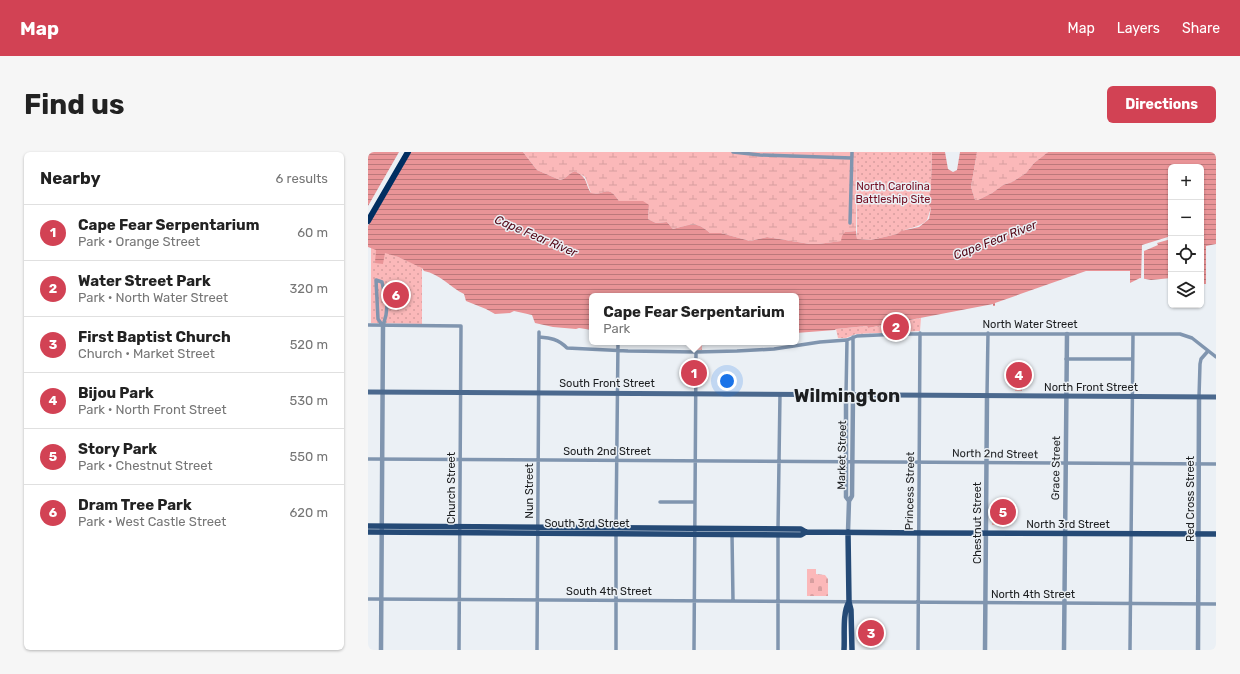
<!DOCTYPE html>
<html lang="en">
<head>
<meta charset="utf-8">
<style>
  :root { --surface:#fff; --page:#f6f6f6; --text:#222; --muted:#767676; --line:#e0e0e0; --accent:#d24254 }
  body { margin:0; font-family:Rubik,sans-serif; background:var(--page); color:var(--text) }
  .controls { position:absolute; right:12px; top:12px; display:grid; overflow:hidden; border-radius:6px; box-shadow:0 1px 3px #0004 }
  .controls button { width:36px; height:36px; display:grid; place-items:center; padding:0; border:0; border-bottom:1px solid var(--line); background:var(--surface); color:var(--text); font:20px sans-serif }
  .you { position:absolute; left:359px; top:229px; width:14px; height:14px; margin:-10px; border:3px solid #fff; border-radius:50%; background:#1a73e8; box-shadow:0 0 0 6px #1a73e833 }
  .badge { display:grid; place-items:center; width:26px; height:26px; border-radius:50%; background:var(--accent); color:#fff; font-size:13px; font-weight:700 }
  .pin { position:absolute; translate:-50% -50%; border:2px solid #fff; box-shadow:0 1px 4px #0006 }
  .popup { position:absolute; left:221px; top:141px; width:210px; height:52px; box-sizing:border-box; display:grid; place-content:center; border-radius:6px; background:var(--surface); filter:drop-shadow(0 1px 3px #0005); font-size:13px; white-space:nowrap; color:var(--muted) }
  .popup b { font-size:15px; color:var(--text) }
  .popup::after { content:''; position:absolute; left:50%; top:100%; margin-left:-8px; border:8px solid transparent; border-top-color:var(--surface) }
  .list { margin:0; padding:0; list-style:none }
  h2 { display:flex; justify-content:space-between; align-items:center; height:52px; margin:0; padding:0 16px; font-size:17px }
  h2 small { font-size:13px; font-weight:400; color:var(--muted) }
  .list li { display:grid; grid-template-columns:26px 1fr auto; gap:12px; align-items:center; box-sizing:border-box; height:56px; padding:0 16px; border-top:1px solid var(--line) }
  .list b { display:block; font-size:15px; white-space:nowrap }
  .list p { margin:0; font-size:13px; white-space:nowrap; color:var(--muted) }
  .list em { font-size:13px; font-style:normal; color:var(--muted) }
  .icon { flex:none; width:22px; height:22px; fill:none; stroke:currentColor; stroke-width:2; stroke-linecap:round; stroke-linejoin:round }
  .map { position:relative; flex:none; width:848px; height:498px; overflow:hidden; border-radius:6px }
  header { display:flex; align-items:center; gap:24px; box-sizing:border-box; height:56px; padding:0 20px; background:var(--accent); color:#fff }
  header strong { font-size:19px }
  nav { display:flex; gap:22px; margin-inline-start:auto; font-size:14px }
  .intro { display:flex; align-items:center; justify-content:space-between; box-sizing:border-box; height:96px; padding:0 24px }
  h1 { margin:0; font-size:28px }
  .button { padding:10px 18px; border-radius:6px; background:var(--accent); color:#fff; font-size:14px; font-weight:700 }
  main { display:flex; gap:24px; padding:0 24px }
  aside { flex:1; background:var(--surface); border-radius:6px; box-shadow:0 1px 3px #0004 }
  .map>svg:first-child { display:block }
</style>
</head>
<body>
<header>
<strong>Map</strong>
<nav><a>Map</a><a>Layers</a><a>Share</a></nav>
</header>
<div class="intro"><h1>Find us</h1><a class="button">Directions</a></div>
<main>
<aside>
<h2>Nearby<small>6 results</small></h2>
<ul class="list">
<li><span class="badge">1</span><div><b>Cape Fear Serpentarium</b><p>Park · Orange Street</p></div><em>60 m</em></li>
<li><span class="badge">2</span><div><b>Water Street Park</b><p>Park · North Water Street</p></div><em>320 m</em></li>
<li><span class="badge">3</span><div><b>First Baptist Church</b><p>Church · Market Street</p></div><em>520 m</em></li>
<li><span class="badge">4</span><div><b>Bijou Park</b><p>Park · North Front Street</p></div><em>530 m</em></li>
<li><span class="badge">5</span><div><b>Story Park</b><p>Park · Chestnut Street</p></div><em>550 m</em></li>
<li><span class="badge">6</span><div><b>Dram Tree Park</b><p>Park · West Castle Street</p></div><em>620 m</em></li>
</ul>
</aside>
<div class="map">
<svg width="848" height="498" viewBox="0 0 848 498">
  <defs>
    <pattern id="green-dots" width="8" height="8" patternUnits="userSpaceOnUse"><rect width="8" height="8" fill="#fbb8b9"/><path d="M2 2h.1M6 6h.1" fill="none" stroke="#d79e9f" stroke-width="1.8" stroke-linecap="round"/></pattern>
    <pattern id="wetland-marsh" width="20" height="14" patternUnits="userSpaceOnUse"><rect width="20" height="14" fill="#fbb8b9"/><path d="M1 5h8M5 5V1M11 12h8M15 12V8" fill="none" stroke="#d79e9f"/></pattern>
    <pattern id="cemetery-stones" width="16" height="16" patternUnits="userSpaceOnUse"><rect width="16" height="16" fill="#fbb8b9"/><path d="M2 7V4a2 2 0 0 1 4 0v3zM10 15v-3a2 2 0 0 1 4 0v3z" fill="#d79e9f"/></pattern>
    <pattern id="water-rules" width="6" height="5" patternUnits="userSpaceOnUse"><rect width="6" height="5" fill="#e99497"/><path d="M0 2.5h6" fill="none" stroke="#bc787b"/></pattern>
  </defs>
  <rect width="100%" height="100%" fill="#ebf0f5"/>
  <!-- green -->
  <path fill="url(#green-dots)" d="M488 0H564L563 31 561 54 563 56 559 68C550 77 539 75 529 82L503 88 489 87Z
    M3 95 30 105 54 115V172L3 171Z
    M553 166 552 179 488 182 478 186H470L468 177 499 174 500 176Z
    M322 190H334V198H322Z
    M647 214H654V239H647Z
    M635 352H645V365H642L643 373H624V355H635Z"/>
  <!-- wetland -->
  <path fill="url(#wetland-marsh)" d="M155 0H488V79L477 80 474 89 450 92H442L399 85 382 89 353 81H342C327 68 323 73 305 77L299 70 288 71 280 67 281 53 251 49C239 31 238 44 223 41L217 25 207 19C201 21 198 27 192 28L169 18Z
    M609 0H680L666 11 658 21 644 30 635 33 624 41 610 48H607L603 35Z"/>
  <!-- cemetery -->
  <path fill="url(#cemetery-stones)" d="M439 417H448V422L457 423 460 427V444H439Z"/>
  <!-- water -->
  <path fill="url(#water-rules)" d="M0 0H155L169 18 192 28C198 27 201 21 207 19 221 27 216 30 223 41 238 44 239 31 251 49H275L281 53 280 67 288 71 299 70 305 77C323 73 327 68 342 81H353L382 89 399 85 442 92H450L473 89 474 84 477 80 488 79 489 87 503 88 529 82 533 79 551 75 561 67 563 56 561 54 563 31 564 0H577L580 17 585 20 589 18 592 0H609L603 35 607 48H610L624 41 635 33 644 30 658 21 666 11 680 0H848V92L838 94V132H833V15H803V126L783 128 772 126 762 131V119H718L627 151V154H625V152L500 176 499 174 468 177 467 178 428 181V144H224V178L211 176 208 177 185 175 167 171 164 163 146 159 142 161 127 162 118 157 98 149 96 142C82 135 72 122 56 119L54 116 30 105 17 101 15 112 7 111 8 98 0 95Z"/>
  <!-- pier -->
  <path fill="#ebf0f5" d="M31 0H43L0 74V54Z
    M803 84V87L789 91 790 93 776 99V128H773L774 93Z"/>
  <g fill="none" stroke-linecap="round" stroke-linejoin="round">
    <!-- minor -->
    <path stroke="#8095af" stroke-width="3.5" d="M365 0 392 3 484 6
      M482 71 484 0
      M8 128 14 130 19 154 18 163 15 174 10 167Z
      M0 173 93 174 91 498
      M171 185C183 186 190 187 199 196L260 199 328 200 369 199 406 197 452 190 479 188 489 184 532 182H812L824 186 848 205
      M698 207H764
      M478 243 479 188
      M485 243V185
      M619 244 620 181
      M831 245 832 212 833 207 840 199
      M0 307 848 312
      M292 350H327
      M248 376 250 190
      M410 377 412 242
      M364 382 365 449
      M410 383V498
      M0 447 848 452
      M169 498 171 180
      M248 498V381
      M326 498 328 200
      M550 498 552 181
      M762 498 765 182"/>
    <!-- tertiary -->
    <path stroke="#8095af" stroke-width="4.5" d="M478 243V345L481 349
      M480 380 481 349 484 344 485 243
      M13 498 15 174
      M617 498 619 244
      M696 498 699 182
      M830 498 831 245"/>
    <!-- secondary -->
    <path stroke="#4b698e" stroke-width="5" d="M0 240 848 245"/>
    <!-- primary -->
    <path stroke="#254a76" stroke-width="5.5" d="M0 374 433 377 438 380 557 381 848 382
      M0 380 433 383 438 380
      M480 380 481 450 483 458 484 498
      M476 498C477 485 474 461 481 450"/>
    <!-- motorway -->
    <path stroke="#002e61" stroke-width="6" d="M0 69 40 0"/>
  </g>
  <g text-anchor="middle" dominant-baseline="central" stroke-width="3" stroke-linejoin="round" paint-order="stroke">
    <!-- park labels -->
    <g font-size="11" fill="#730e22" stroke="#ebf0f5">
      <text x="525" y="34">North Carolina<tspan x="525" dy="13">Battleship Site</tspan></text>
    </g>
    <!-- street labels -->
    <g font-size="11" fill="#1c1e20" stroke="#ebf0f5">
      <text x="662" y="172">North Water Street</text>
      <text x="239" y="231">South Front Street</text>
      <text x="723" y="235">North Front Street</text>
      <text x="239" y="299">South 2nd Street</text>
      <text transform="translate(627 302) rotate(1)">North 2nd Street</text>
      <text transform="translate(474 303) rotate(-89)">Market Street</text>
      <text transform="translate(688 316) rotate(-89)">Grace Street</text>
      <text transform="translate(83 336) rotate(-90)">Church Street</text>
      <text transform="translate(161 339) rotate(-90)">Nun Street</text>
      <text transform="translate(542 339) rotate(-89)">Princess Street</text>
      <text transform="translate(822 347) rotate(-90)">Red Cross Street</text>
      <text x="219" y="371">South 3rd Street</text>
      <text transform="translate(609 371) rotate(-90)">Chestnut Street</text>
      <text x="700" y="372">North 3rd Street</text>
      <text x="241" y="439">South 4th Street</text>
      <text x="665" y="442">North 4th Street</text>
    </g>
    <!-- water labels -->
    <g font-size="12" font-style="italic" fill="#540817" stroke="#ebf0f5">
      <text transform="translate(168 84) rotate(23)">Cape Fear River</text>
      <text transform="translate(627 88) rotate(-21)">Cape Fear River</text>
    </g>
    <!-- town labels -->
    <g font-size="19" font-weight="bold" fill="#1c1e20" stroke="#ebf0f5">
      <text x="479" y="243">Wilmington</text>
    </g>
  </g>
</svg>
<div class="controls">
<button>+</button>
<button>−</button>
<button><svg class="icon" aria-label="locate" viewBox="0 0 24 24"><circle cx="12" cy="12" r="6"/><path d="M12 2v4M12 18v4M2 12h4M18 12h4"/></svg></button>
<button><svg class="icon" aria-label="layers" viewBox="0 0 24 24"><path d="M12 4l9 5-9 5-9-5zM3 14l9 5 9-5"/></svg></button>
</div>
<div class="you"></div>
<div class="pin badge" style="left:326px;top:221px">1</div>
<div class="popup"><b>Cape Fear Serpentarium</b>Park</div>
<div class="pin badge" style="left:528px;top:175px">2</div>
<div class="pin badge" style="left:503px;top:481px">3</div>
<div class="pin badge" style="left:651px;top:223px">4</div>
<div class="pin badge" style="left:635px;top:360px">5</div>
<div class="pin badge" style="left:28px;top:143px">6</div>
</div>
</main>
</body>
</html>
